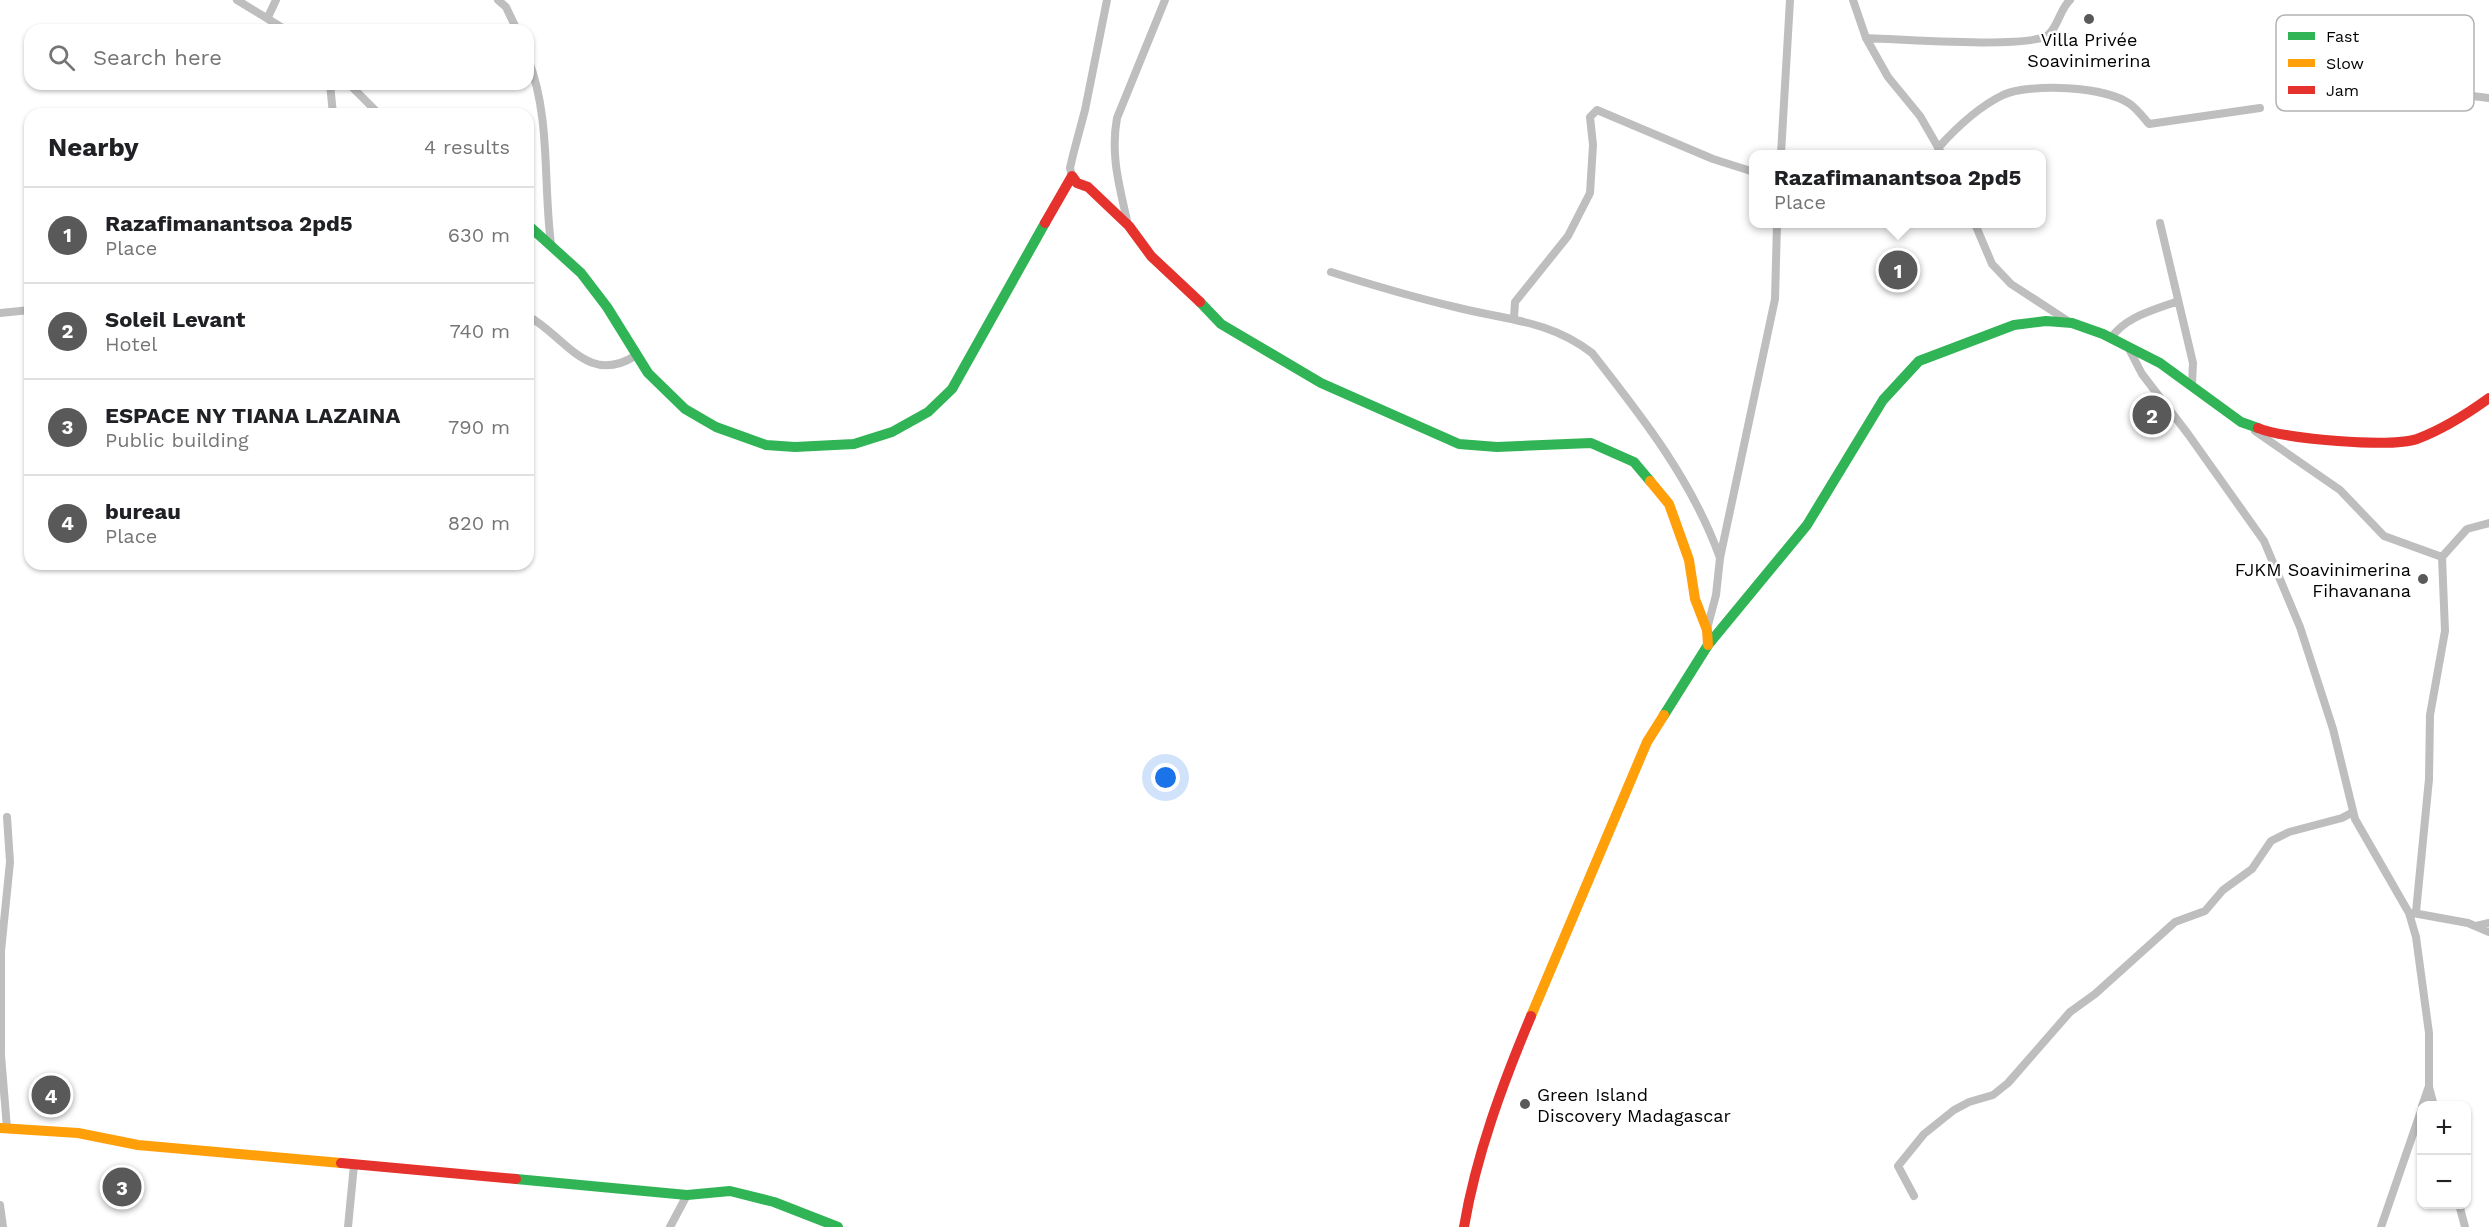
<!DOCTYPE html>
<html lang="en">
<head>
<meta charset="utf-8">
<style>
  :root { --surface:#fff; --page:#f2f2f2; --text:#202124; --muted:#757577; --line:#e0e0e0; --accent:#595959 }
  body { margin:0; font-family:"Work Sans",sans-serif; background:var(--page); color:var(--text) }
  .controls { position:absolute; right:18px; bottom:18px; display:grid; overflow:hidden; border-radius:12px; box-shadow:0 2px 4px #0004 }
  .controls button { width:54px; height:54px; display:grid; place-items:center; padding:0; border:0; border-bottom:2px solid var(--line); background:var(--surface); color:var(--text); font:30px sans-serif }
  .you { position:absolute; left:1166px; top:778px; width:21px; height:21px; margin:-15px; border:4px solid #fff; border-radius:50%; background:#1a73e8; box-shadow:0 0 0 9px #1a73e833 }
  .badge { display:grid; place-items:center; width:39px; height:39px; border-radius:50%; background:var(--accent); color:#fff; font-size:20px; font-weight:700 }
  .pin { position:absolute; translate:-50% -50%; border:3px solid #fff; box-shadow:0 2px 6px #0006 }
  .popup { position:absolute; left:1749px; top:150px; width:297px; height:78px; box-sizing:border-box; display:grid; place-content:center; border-radius:12px; background:var(--surface); filter:drop-shadow(0 2px 4px #0005); font-size:20px; white-space:nowrap; color:var(--muted) }
  .popup b { font-size:22px; color:var(--text) }
  .popup::after { content:''; position:absolute; left:50%; top:100%; margin-left:-12px; border:12px solid transparent; border-top-color:var(--surface) }
  .list { margin:0; padding:0; list-style:none }
  h2 { display:flex; justify-content:space-between; align-items:center; height:78px; margin:0; padding:0 24px; font-size:26px }
  h2 small { font-size:20px; font-weight:400; color:var(--muted) }
  .list li { display:grid; grid-template-columns:39px 1fr auto; gap:18px; align-items:center; box-sizing:border-box; height:96px; padding:0 24px; border-top:2px solid var(--line) }
  .list b { display:block; font-size:22px; white-space:nowrap }
  .list p { margin:0; font-size:20px; white-space:nowrap; color:var(--muted) }
  .list em { font-size:20px; font-style:normal; color:var(--muted) }
  .icon { flex:none; width:33px; height:33px; fill:none; stroke:currentColor; stroke-width:2; stroke-linecap:round; stroke-linejoin:round }
  .map { position:relative; flex:none; width:2489px; height:1227px; overflow:hidden }
  .search { position:absolute; background:var(--surface); box-shadow:0 2px 4px #0004; left:24px; top:24px; width:510px; height:66px; display:flex; align-items:center; gap:15px; box-sizing:border-box; padding:0 21px; border-radius:18px; color:var(--muted); font-size:22px }
  .panel { position:absolute; background:var(--surface); box-shadow:0 2px 4px #0004; left:24px; top:108px; width:510px; height:462px; border-radius:18px }
  .map>svg:first-child { display:block }
</style>
</head>
<body>
<div class="map">
<svg width="2489" height="1227" viewBox="0 0 2489 1227">
  <rect width="100%" height="100%" fill="#fff"/>
  <g fill="none" stroke-linecap="round" stroke-linejoin="round">
    <!-- street -->
    <path stroke="#bebebe" stroke-width="8" d="M237 0 286 30
      M498 0 506 7 517 30
      M1853 0 1866 38 1888 77 1920 116 1942 154
      M268 17 276 0
      M1866 38C1896 39 2030 49 2048 35 2058 27 2060 9 2070 0
      M528 59C551 117 543 183 551 244
      M330 84 333 114
      M349 84 379 114
      M2464 95 2489 98
      M1938 148C1956 128 1978 107 2003 95 2030 83 2105 86 2130 104 2137 109 2143 117 2149 124L2260 108
      M1781 154 1790 0
      M1072 176 1070 168 1073 155 1085 110 1107 0
      M2160 223 2193 363 2192 384
      M1975 224 1992 264 2011 284 2068 321
      M1128 225C1120 188 1110 156 1117 118L1165 0
      M1331 272C1372 285 1413 297 1455 307 1506 320 1549 320 1592 353 1643 418 1692 480 1720 558
      M0 313 30 310
      M528 316C565 336 587 386 635 356
      M1514 318 1515 302 1568 236 1590 193 1593 145 1590 117 1597 110 1713 159 1754 172
      M2111 338C2126 316 2155 310 2178 301
      M2128 347 2142 374 2188 434 2264 541 2300 627 2333 729 2355 819 2409 913 2416 937 2429 1033V1086L2422 1106
      M2255 431 2340 490 2384 536 2442 557
      M1707 629 1716 595 1720 558 1775 299 1777 224
      M2416 912 2429 779 2430 715 2445 631 2442 557 2467 529 2489 523
      M2413 913 2468 923 2489 932
      M2476 926 2489 923
      M2429 1087 2434 1106
      M7 1128 1 1055V951L10 862 7 817
      M1914 1196 1898 1166 1924 1134 1954 1110 1969 1102 1993 1095 2008 1083 2070 1012 2095 994 2175 922 2205 911 2223 890 2252 869 2271 841 2289 832 2342 818 2353 812
      M2459 1204 2465 1227
      M0 1205 3 1227
      M348 1227 354 1165
      M670 1227 687 1195
      M2381 1227 2422 1108"/>
    <!-- fast -->
    <path stroke="#30b455" stroke-width="10" d="M528 225 581 273 607 307 648 373 685 409 716 427 766 445 795 447 854 444 892 432 928 412 952 389 1045 223
      M1200 302 1221 324 1321 383 1459 444 1497 447 1591 443 1634 462 1650 481
      M1664 715 1708 645 1807 525 1883 400 1919 361 2014 325 2046 321 2072 323 2103 334 2160 363 2241 422 2258 428
      M516 1179 687 1195 730 1191 774 1202 838 1227"/>
    <!-- slow -->
    <path stroke="#ff9f0a" stroke-width="10" d="M1650 481 1669 504 1689 560 1695 599 1707 630 1708 645
      M1531 1016 1647 742 1664 715
      M0 1128 78 1133 138 1145 341 1163"/>
    <!-- jam -->
    <path stroke="#e5322d" stroke-width="10" d="M1045 223 1072 176 1077 183 1088 187 1129 226 1151 256 1200 302
      M2258 428C2284 439 2392 448 2417 439 2443 429 2467 414 2489 398
      M341 1163 516 1179
      M1464 1227C1476 1155 1503 1083 1531 1016"/>
  </g>
  <!-- markers -->
  <g fill="#595959" stroke="#fff" stroke-width="2">
    <circle cx="2089" cy="19" r="6"/>
    <circle cx="2423" cy="579" r="6"/>
    <circle cx="1525" cy="1104" r="6"/>
  </g>
  <g text-anchor="middle" dominant-baseline="central" stroke-width="5" stroke-linejoin="round" paint-order="stroke">
    <!-- poi labels -->
    <g font-size="18" fill="#000" stroke="#fff">
      <text x="2089" y="39">Villa Privée<tspan x="2089" dy="21">Soavinimerina</tspan></text>
      <text x="2411" y="569" text-anchor="end">FJKM Soavinimerina<tspan x="2411" dy="21">Fihavanana</tspan></text>
      <text x="1537" y="1094" text-anchor="start">Green Island<tspan x="1537" dy="21">Discovery Madagascar</tspan></text>
    </g>
  </g>
  <!-- legend -->
  <rect x="2276" y="15" width="198" height="96" rx="9" fill="#fff" stroke="#b2b2b2" stroke-width="1.5"/>
  <rect x="2288" y="32" width="27" height="8" fill="#30b455"/>
  <rect x="2288" y="59" width="27" height="8" fill="#ff9f0a"/>
  <rect x="2288" y="86" width="27" height="8" fill="#e5322d"/>
  <g font-size="16" fill="#000">
    <text x="2326" y="42">Fast</text>
    <text x="2326" y="69">Slow</text>
    <text x="2326" y="96">Jam</text>
  </g>
</svg>
<div class="controls">
<button>+</button>
<button>−</button>
</div>
<div class="you"></div>
<div class="pin badge" style="left:1898px;top:270px">1</div>
<div class="popup"><b>Razafimanantsoa 2pd5</b>Place</div>
<div class="pin badge" style="left:2152px;top:415px">2</div>
<div class="pin badge" style="left:122px;top:1187px">3</div>
<div class="pin badge" style="left:51px;top:1095px">4</div>
<div class="search"><svg class="icon" aria-label="search" viewBox="0 0 24 24"><circle cx="10" cy="10" r="6"/><path d="M15 15l6 6"/></svg>Search here</div>
<section class="panel">
<h2>Nearby<small>4 results</small></h2>
<ul class="list">
<li><span class="badge">1</span><div><b>Razafimanantsoa 2pd5</b><p>Place</p></div><em>630 m</em></li>
<li><span class="badge">2</span><div><b>Soleil Levant</b><p>Hotel</p></div><em>740 m</em></li>
<li><span class="badge">3</span><div><b>ESPACE NY TIANA LAZAINA</b><p>Public building</p></div><em>790 m</em></li>
<li><span class="badge">4</span><div><b>bureau</b><p>Place</p></div><em>820 m</em></li>
</ul>
</section>
</div>
</body>
</html>
